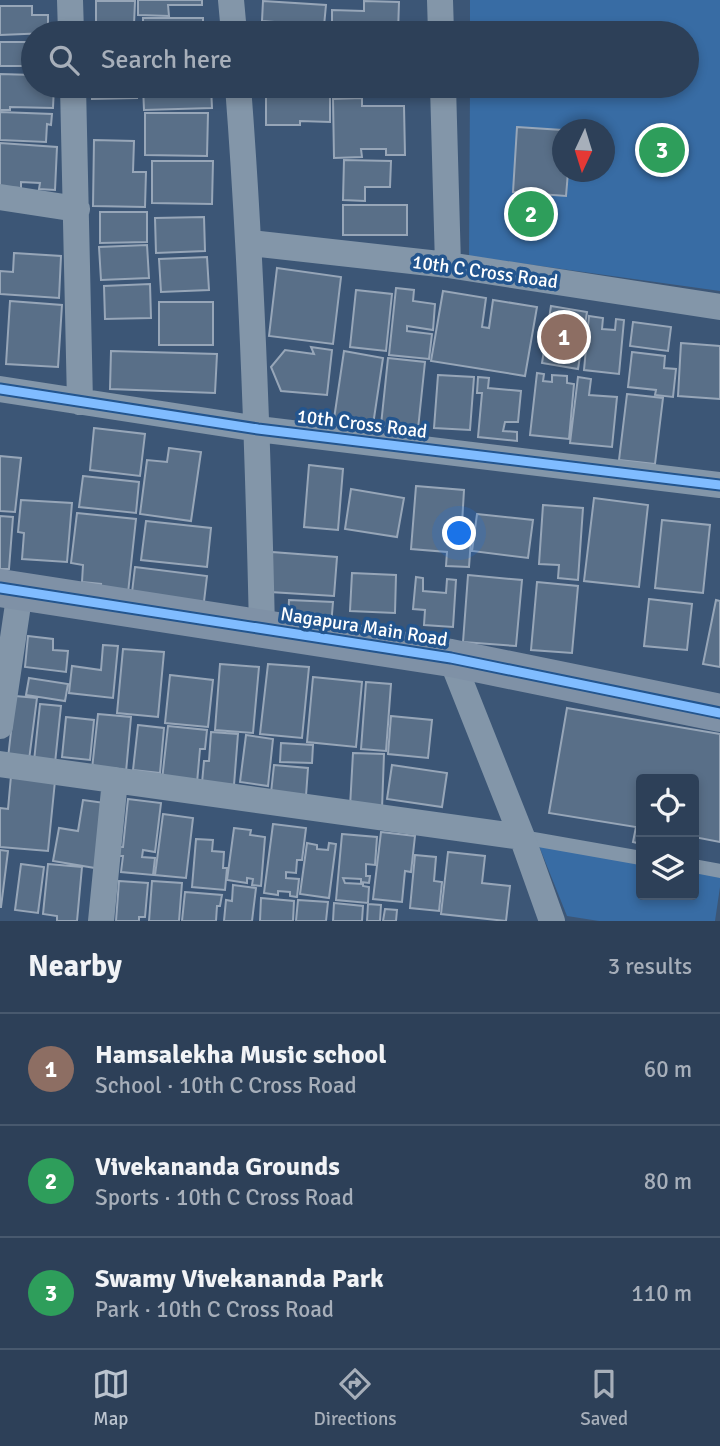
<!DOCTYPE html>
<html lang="en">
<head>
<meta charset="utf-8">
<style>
  :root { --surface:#2d4058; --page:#35475e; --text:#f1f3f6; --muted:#a7afba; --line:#48596e; --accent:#bbc4cf }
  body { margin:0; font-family:Signika,sans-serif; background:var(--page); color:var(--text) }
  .controls { position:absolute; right:21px; bottom:21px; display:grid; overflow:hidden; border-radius:7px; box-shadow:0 4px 10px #0003 }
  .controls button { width:63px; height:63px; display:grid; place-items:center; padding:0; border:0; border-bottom:2px solid var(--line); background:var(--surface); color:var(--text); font:35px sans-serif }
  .compass { position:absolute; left:552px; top:119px; width:63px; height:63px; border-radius:50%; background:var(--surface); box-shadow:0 4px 10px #0003; rotate:184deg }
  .you { position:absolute; left:460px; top:534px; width:24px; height:24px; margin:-18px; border:5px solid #fff; border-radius:50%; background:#1a73e8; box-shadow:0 0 0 10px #1a73e833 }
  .badge { display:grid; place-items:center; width:46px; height:46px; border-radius:50%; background:var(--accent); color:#fff; font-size:23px; font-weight:700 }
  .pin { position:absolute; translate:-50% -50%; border:4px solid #fff; box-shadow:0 2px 7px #0006 }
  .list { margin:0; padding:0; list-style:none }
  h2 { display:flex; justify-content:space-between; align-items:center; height:91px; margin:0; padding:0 28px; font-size:30px }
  h2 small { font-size:23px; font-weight:400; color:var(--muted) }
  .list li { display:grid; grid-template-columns:46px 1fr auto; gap:21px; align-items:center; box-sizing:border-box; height:112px; padding:0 28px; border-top:2px solid var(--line) }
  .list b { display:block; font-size:26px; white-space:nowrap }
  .list p { margin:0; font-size:23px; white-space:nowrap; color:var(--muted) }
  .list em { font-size:23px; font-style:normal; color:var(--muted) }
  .icon { flex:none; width:38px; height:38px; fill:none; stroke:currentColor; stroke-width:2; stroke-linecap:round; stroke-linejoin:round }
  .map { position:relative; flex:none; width:720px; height:921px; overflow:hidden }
  .search { position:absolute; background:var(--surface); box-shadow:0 4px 10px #0003; left:21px; right:21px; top:21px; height:77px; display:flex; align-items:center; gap:18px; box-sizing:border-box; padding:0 24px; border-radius:38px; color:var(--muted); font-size:26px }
  .sheet { height:427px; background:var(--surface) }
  nav { display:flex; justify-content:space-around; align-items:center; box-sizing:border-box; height:98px; border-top:2px solid var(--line); background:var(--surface); font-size:19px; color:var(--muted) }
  nav a { display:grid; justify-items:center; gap:4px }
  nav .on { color:var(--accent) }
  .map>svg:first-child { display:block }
</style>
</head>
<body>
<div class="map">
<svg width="720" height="921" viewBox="0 0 720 921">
  <rect width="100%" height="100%" fill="#3c5676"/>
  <!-- green -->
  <path fill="#386ca4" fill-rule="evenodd" d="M470 0H720V291L469 256 470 86H687V33H470ZM562 130H604V172H562Z
    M535 836 641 853V895H694V862L720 866V887L715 921H599L567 916Z"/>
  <!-- building -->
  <path fill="#596f88" stroke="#97a6b8" stroke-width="2" d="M138 0H202V5H168L169 16 138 15Z
    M96 1H135L134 25 96 24Z
    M263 1 326 5 324 26 262 21Z
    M364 1 399 2 398 33H336L337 28 332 27V10L364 11Z
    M0 6H32V15H48V33L0 35Z
    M143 18H203V33H143Z
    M259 28 334 31V33H259Z
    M90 29 140 31 139 33H90Z
    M0 42H33V66H0Z
    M0 74 33 75V86H54L53 108 10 107V110H0Z
    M92 86H136L137 98 92 99Z
    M143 86H211L212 108 144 110Z
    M304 86H330V122L300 121V125H266V90H304Z
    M334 86H396V97L334 94Z
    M362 98V106H404L405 155H386V149H361L362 157 334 158 333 99Z
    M0 112 52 114 51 125 47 124 46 142 0 140Z
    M145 113H208L207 156 145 155Z
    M517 127 562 130V172H568L566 196 513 192Z
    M94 140 134 141 133 172H146L145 207 93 206Z
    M0 143 57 147 55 190 39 189 40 183 21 182V188L0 187Z
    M344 160 391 161 390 187H365V201L343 200Z
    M152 161H213L212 204 152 203Z
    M343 205H407V235H343Z
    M100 212H147V242L100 243Z
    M204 217 205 251 156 253 155 218Z
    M147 245 149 278 101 280 99 247Z
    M14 253 61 256 59 298 0 294V271L13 272Z
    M207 257 209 290 161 292 159 259Z
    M277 268 341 277 333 344 269 336Z
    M150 284 151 318 105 319 104 286Z
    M396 288 414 290 413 301 435 304 433 330 407 326V331L432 334 429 359 389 355Z
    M356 290 392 294 386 351 350 347Z
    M443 291 486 298 482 327 489 328 493 300 537 307 525 376 431 361Z
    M10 301 62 305 58 367 6 364Z
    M159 302H213V345H159Z
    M551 306 587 312 578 369 542 363Z
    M589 316 603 318 602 329 615 330 616 319 624 320 619 374 584 370Z
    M633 322 671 327 668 351 630 346Z
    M681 343 720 346V399L678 396Z
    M311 347 332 350 327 395 281 391 271 367 285 350 314 354Z
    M111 351 217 354 215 393 110 389Z
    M344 351 383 358 373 425 334 419Z
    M632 352 665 356 664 368 676 369 673 397 655 395 656 390 628 387Z
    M388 358 425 362 418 429 381 425Z
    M537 373 544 374 543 381 552 382V375L567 376V383L574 384 569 439 530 435Z
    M438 375 474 377 470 430 434 428Z
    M478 377 489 378 488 388 521 391 518 422H505L503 431 517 432V441L478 437 482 393H477Z
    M578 377 591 379 589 395 617 397 612 447 570 443Z
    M627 394 663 398 655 464 619 460Z
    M94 428 145 434 140 476 90 470Z
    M169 448 201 452 191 521 140 514 147 460 167 462Z
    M0 456 21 458 15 512 0 511Z
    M309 465 343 469 338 530 304 527Z
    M83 476 139 482 136 513 79 507Z
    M416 486 464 490 462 524H472L469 567 446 566 447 552 411 549Z
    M351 489 404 498 397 537 345 529Z
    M594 498 648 505 639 587 584 581Z
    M21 500 72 503 67 562 22 559 24 533 18 532Z
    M543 505 583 508 578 580 558 578 559 565 539 564Z
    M77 513 136 519 128 593 100 590 101 584 82 582 83 565 71 563Z
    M477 514 533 520 528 558 472 551Z
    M0 516 13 517 9 569H0Z
    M662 520 710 525 703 593 655 588Z
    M146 521 211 528 207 567 141 560Z
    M272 552 337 557 334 596 270 592Z
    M135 567 207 576 203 610 131 601Z
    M352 573 396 575 395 613 350 611Z
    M468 575 522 580 516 646 463 642Z
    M416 577 423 578V591L446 593 447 579 456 580 453 627 424 625 425 610 413 609Z
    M537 582 578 586 572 653 531 650Z
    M649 599 692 604 687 650 644 646Z
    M289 600 333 602 331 626 288 624Z
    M716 600 720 601V667L703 664Z
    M28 636 53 639V650L68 651 66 672 25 667Z
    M103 645 118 646 113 698 69 693 72 666 101 670Z
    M123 649 164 652 158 717 117 713Z
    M220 664 259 667 253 733 215 730Z
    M268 664 309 667 302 738 260 734Z
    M170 675 213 680 208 727 165 723Z
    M313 677 362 682 356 747 307 742Z
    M29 678 68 684 65 701 26 695Z
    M366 682 391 684 386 751 361 749Z
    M15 696 37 698 29 760 8 758Z
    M40 704 61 706 55 763 34 761Z
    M567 708 720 734V842L694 837V779H641V844L633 842 636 827 549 813Z
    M98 714 131 717 126 772 92 769Z
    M391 716 432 720 428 758 388 754Z
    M66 717 94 720 90 760 62 757Z
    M138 725 164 728 160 773 133 770Z
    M168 726 207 730 205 749H200L197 783 162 780Z
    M211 732 238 734 234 785 202 783 204 761H209Z
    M246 735 273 739 268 786 240 782Z
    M281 743 313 745 312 763 280 762Z
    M353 753 384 754 382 809 350 807Z
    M274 765 308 768 306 796 271 793Z
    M392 765 447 773 442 807 387 799Z
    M11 776 55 781 48 851 0 847V808L8 809Z
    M128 799 161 803 155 852 143 850 142 857 155 858 153 875 121 872 123 856H119L120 847H123Z
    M83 800 105 803 95 868 53 861 59 828 78 831Z
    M163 814 193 818 186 878 155 875Z
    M273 824 306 828 302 860H297L296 873 286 872V878L299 879 297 897 290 896V892L278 891V895L264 893Z
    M234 828 251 830 250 835 265 837 261 886 252 885 253 879 247 878V883L227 880Z
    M381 832 415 836 411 872 405 871 402 902 373 899Z
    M342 834 377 837 375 865 366 864V876H370L369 883 361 882V879L343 878 345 883 363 884V886L369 887 368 903 336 900Z
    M196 839 213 840 212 851 224 852 223 868H227L225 890 192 887Z
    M307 843 317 845V849L328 850 329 843 336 844 329 898 300 894Z
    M0 850 8 851 1 907H0Z
    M448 852 485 856 482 883 510 886 506 921 441 914Z
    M415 855 436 857 434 881 442 882 439 911 410 908Z
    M21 864 44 867 38 913 15 910Z
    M48 864 82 867 77 921H57V916L43 914Z
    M119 881 148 883 145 917H139V921H116Z
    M152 881 182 883 179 921H149Z
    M233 885 256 888 252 921H224L226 900 232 901Z
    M185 892 222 895 220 906H217L216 921H182Z
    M261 898 294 901 293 921H260Z
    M298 900 328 902 326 921H296Z
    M334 903 363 906 362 921H333Z
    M368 904 381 905 380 921H367Z
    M385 909 397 910 396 921H383Z"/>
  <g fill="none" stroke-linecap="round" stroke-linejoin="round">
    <!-- lane -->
    <path stroke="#8396a9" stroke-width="14" d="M522 837 641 858
      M694 866 720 871"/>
    <!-- street -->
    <path stroke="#8396a9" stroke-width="26" d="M70 0 71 33
      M231 0 234 33
      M440 0 441 33
      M73 86 80 402
      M238 86C252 267 258 447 262 629
      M443 86 448 265
      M0 197 77 209
      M250 243 448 265 720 307
      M0 389 258 429 720 485
      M451 658 522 837 552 921
      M0 726 20 591
      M0 764 522 837
      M101 921 115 780"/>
    <!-- secondary -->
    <path stroke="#7f91a6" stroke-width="38" d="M0 588 451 658 720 713"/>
    <!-- cycleway casing -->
    <g stroke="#23558e" stroke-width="13">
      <path id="cycleway" d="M0 389 258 429 720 485
        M0 588 451 658 720 713"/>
    </g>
    <!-- cycleway -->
    <use href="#cycleway" stroke="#80bcff" stroke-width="9"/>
  </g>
  <g text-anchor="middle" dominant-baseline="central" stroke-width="7" stroke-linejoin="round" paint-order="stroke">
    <!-- street labels -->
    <g font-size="19" fill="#fff" stroke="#23558e">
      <text transform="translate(485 272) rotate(8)">10th C Cross Road</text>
      <text transform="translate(362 424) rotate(7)">10th Cross Road</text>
      <text transform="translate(364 627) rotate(9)">Nagapura Main Road</text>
    </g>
  </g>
</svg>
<div class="controls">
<button><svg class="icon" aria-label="locate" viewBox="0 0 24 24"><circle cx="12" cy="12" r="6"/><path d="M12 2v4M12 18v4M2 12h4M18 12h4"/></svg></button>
<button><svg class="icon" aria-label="layers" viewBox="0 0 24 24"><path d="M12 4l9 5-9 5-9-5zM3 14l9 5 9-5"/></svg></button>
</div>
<svg class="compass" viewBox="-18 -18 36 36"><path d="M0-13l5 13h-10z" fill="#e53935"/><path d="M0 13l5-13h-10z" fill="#a7afba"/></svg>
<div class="you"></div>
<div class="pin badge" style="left:564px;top:337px;background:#8d6e63">1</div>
<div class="pin badge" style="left:531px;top:214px;background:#2e9e5b">2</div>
<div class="pin badge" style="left:662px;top:150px;background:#2e9e5b">3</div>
<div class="search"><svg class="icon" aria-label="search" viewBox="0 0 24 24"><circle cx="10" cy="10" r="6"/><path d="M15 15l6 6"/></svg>Search here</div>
</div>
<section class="sheet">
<h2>Nearby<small>3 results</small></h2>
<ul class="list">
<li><span class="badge" style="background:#8d6e63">1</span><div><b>Hamsalekha Music school</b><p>School · 10th C Cross Road</p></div><em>60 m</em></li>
<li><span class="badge" style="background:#2e9e5b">2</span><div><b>Vivekananda Grounds</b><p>Sports · 10th C Cross Road</p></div><em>80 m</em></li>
<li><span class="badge" style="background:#2e9e5b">3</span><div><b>Swamy Vivekananda Park</b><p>Park · 10th C Cross Road</p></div><em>110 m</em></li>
</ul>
</section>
<nav>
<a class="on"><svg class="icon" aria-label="map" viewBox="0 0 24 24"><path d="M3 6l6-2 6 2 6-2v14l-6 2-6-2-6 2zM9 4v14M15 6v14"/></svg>Map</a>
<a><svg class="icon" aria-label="directions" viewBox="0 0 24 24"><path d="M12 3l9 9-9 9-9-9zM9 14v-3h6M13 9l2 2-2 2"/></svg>Directions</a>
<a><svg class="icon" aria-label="saved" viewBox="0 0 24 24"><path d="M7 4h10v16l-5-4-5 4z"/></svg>Saved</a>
</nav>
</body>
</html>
